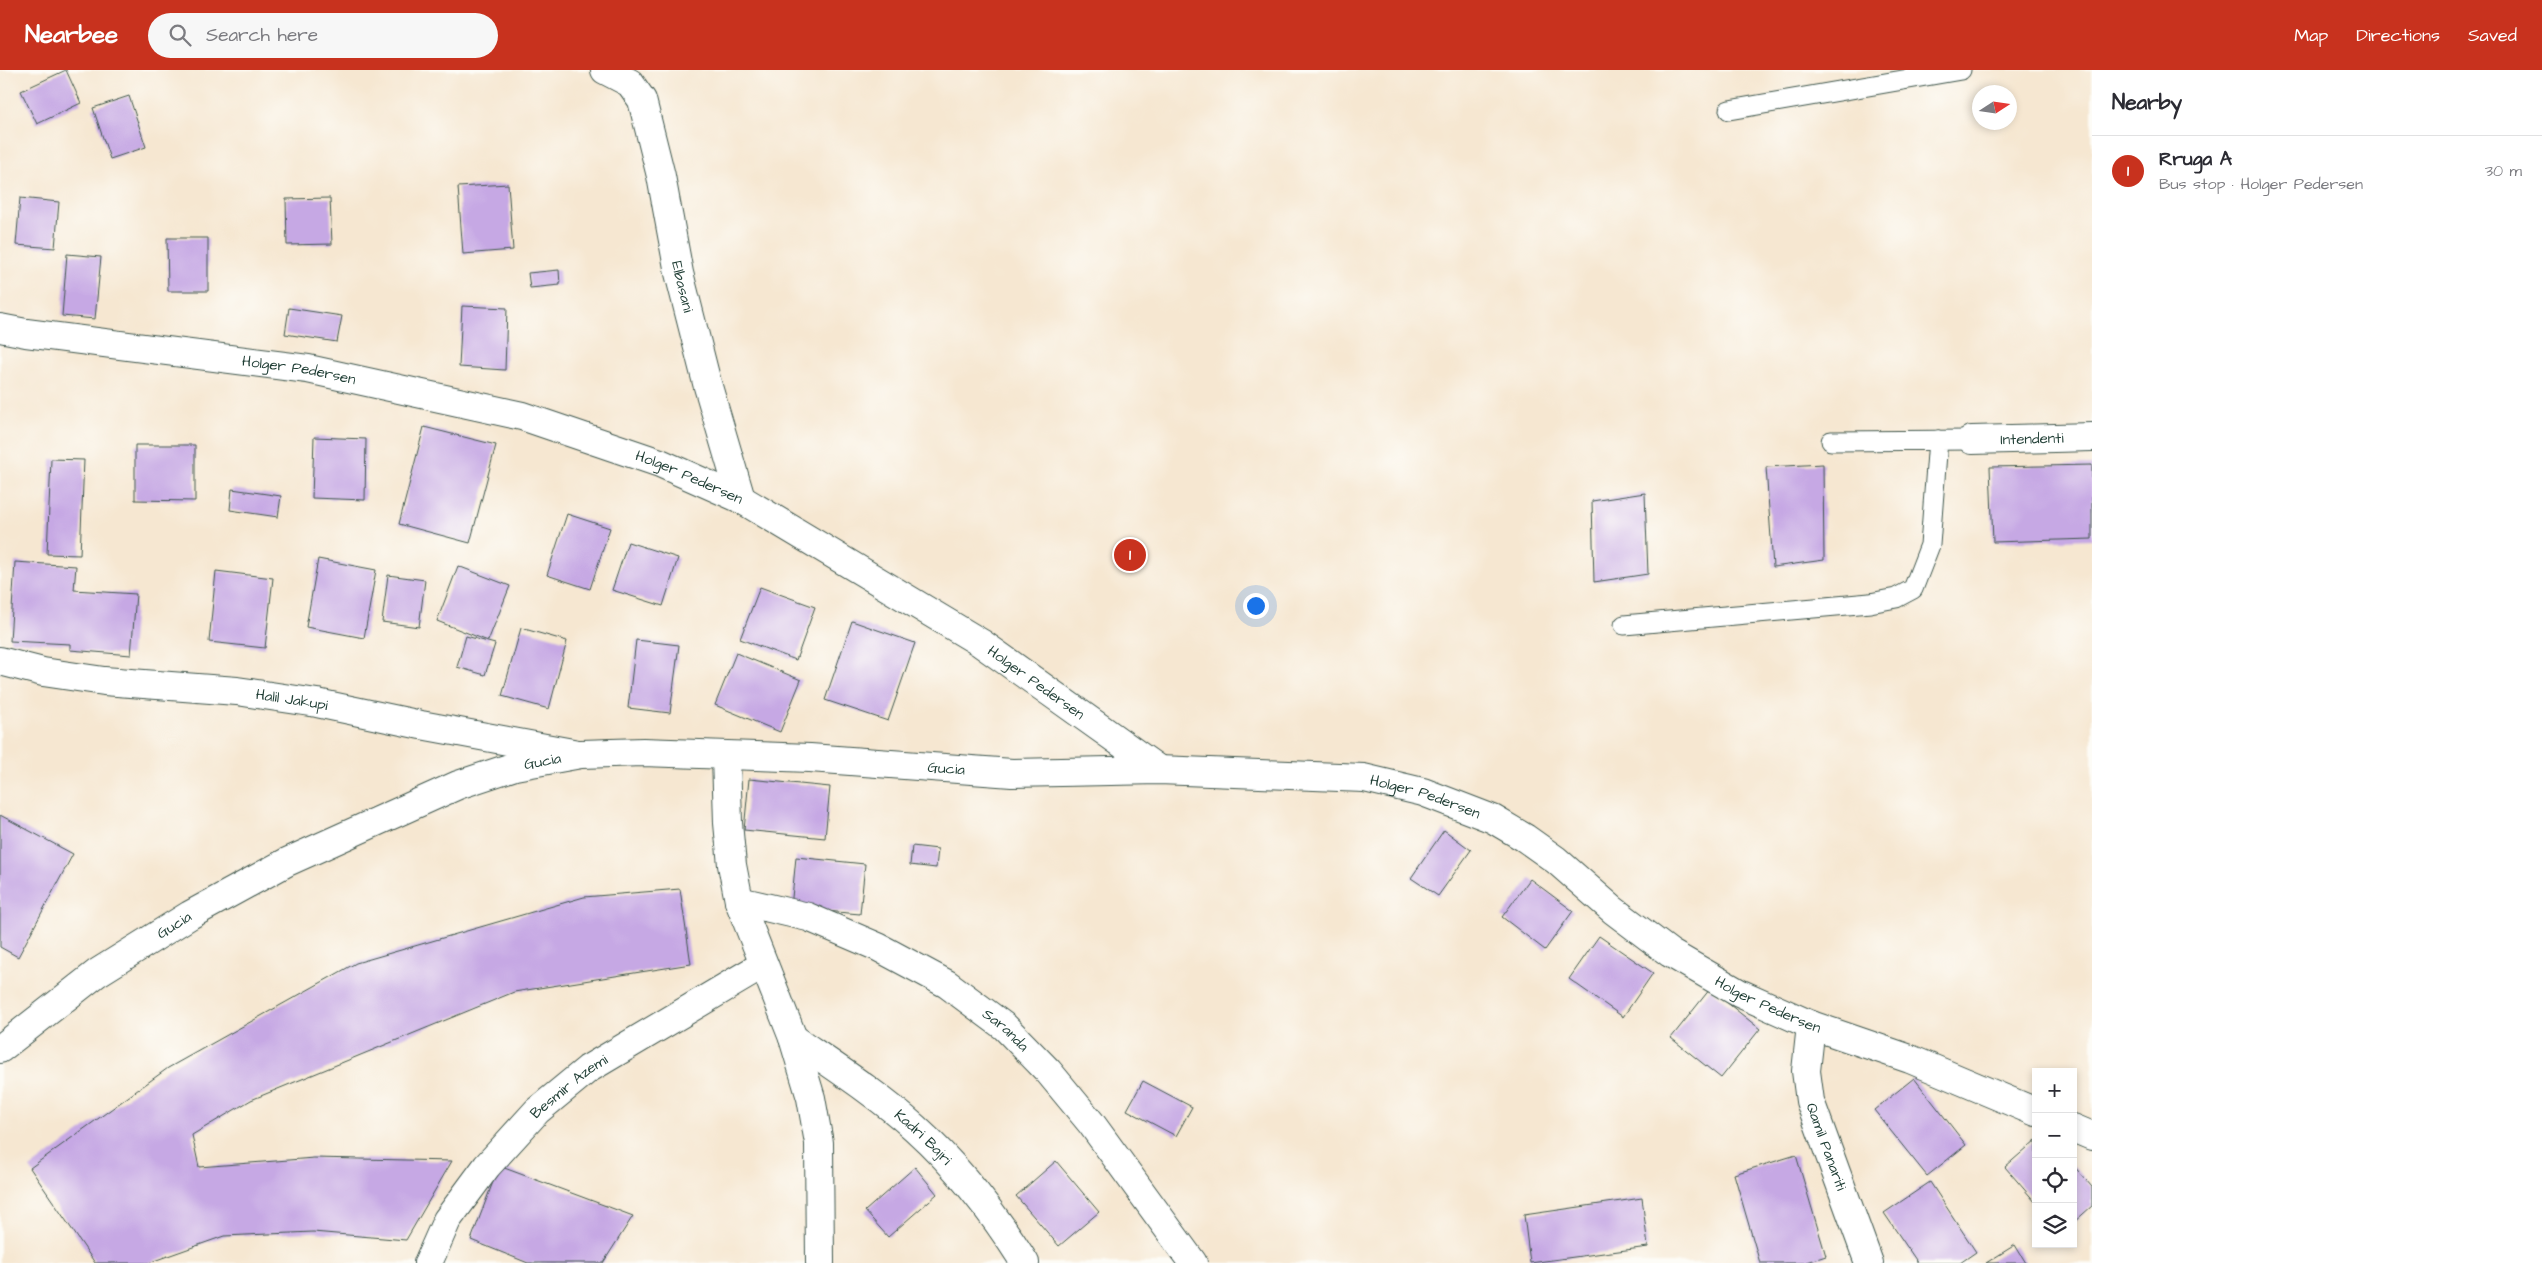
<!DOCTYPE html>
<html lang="en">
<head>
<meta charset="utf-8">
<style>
  :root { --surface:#fff; --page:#f7f7f7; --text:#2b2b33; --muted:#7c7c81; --line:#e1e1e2; --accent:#c8321e }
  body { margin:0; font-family:"Architects Daughter",sans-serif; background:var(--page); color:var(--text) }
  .controls { position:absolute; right:15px; bottom:15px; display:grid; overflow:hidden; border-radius:0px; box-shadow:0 2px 8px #0003 }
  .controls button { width:45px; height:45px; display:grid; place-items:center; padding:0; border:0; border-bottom:1px solid var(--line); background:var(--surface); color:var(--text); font:25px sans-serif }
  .compass { position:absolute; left:1972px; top:15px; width:45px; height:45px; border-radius:50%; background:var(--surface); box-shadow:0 2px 8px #0003; rotate:78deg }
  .you { position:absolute; left:1255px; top:535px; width:18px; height:18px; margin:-12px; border:4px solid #fff; border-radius:50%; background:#1a73e8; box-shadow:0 0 0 8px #1a73e833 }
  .badge { display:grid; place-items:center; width:32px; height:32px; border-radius:50%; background:var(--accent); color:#fff; font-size:16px; font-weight:700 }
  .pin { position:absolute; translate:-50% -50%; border:2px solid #fff; box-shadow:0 1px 5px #0006 }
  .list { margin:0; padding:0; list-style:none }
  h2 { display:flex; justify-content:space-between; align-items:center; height:65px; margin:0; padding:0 20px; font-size:21px }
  h2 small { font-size:16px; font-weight:400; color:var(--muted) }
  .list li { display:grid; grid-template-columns:32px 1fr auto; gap:15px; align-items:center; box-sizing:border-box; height:70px; padding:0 20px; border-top:1px solid var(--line) }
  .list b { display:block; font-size:19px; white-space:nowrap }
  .list p { margin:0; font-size:16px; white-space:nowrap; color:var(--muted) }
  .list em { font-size:16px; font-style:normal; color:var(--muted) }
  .icon { flex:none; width:28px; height:28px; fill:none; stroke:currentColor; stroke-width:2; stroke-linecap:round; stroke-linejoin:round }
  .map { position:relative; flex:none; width:2092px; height:1193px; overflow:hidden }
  header { display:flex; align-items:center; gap:30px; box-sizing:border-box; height:70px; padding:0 25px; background:var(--accent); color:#fff }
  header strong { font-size:24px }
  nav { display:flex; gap:28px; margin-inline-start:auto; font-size:18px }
  .search { width:350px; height:45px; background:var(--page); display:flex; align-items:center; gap:12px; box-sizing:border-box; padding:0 18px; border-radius:28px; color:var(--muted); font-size:19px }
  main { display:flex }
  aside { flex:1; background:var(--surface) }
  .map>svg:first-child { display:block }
</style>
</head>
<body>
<header>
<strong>Nearbee</strong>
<div class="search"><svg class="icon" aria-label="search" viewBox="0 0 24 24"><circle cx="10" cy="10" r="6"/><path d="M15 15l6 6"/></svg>Search here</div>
<nav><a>Map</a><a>Directions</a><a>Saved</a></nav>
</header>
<main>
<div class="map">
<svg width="2092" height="1193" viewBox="0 0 2092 1193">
  <rect width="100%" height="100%" fill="#fdfcf7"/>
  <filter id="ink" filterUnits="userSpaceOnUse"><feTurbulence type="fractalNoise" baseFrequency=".02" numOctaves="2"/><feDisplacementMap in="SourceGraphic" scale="10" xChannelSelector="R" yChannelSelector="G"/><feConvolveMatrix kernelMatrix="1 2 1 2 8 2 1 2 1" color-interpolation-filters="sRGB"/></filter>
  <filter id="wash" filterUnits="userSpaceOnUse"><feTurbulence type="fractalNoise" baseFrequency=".0096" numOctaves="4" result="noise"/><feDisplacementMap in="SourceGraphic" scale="20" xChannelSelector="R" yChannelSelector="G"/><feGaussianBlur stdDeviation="1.12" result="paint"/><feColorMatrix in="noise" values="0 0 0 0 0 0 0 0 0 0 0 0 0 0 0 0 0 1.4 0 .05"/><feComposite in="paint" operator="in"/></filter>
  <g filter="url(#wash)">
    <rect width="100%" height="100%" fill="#f6e7d1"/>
    <g id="blocks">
      <!-- building -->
      <path fill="#c6a8e4" d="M66 0 81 33 37 54 21 21Z
        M129 26 146 77 110 89 93 38Z
        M508 114 513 180 463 184 458 117Z
        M20 128 59 132 55 178 16 175Z
        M330 128 332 174 287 175 286 129Z
        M167 168H208V221H168Z
        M67 184 101 187 95 249 62 246Z
        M559 200 560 215 530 218 528 203Z
        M462 236 507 238 505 300 459 297Z
        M289 238 342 246 337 272 285 264Z
        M424 357 496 375 470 473 399 454Z
        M314 367 366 369 365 430 312 428Z
        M135 375H195V431L135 430Z
        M51 389 84 390 80 485 47 484Z
        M1823 394 1824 490 1773 497 1766 397Z
        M2092 395V469L1993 472 1990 397Z
        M232 419 281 426 278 447 230 440Z
        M1645 423 1648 504 1594 512 1592 431Z
        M567 444 610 458 590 519 547 505Z
        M628 472 678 488 663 536 612 520Z
        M318 489 376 500 364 568 306 557Z
        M15 492 76 496 74 520 136 524 131 585 70 580V574L10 571Z
        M458 496 510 516 488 571 437 551Z
        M216 501 273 508 265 578 209 572Z
        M388 505 425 510 419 557 382 552Z
        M760 517 815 537 796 590 740 569Z
        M852 551 915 573 888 651 825 630Z
        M521 558 567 571 549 639 502 626Z
        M466 566 495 574 485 605 457 597Z
        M636 570 679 575 670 643 628 638Z
        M736 583 801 610 780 662 715 635Z
        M749 709 830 717 825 768 744 760Z
        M0 745 73 784 18 887 0 877Z
        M1444 760 1471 780 1438 826 1411 808Z
        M912 776 938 779 936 798 910 795Z
        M796 787 865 794 860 844 791 838Z
        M1530 809 1573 841 1545 880 1502 847Z
        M680 819 691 894 514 922 251 1030 192 1065 199 1097 314 1088 452 1091 406 1170 313 1162 224 1166 148 1193H95L30 1098 168 998 356 893 584 827Z
        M1599 866 1653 903 1623 947 1569 909Z
        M1710 919 1760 959 1721 1008 1671 968Z
        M1914 1008 1966 1075 1927 1106 1874 1040Z
        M1143 1011 1192 1037 1176 1066 1127 1040Z
        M2036 1070V1133L2005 1097Z
        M1796 1085 1826 1186 1804 1193H1760L1734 1104Z
        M1056 1091 1099 1142 1059 1176 1016 1126Z
        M2073 1095 2092 1117V1136L2073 1153Z
        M499 1096 633 1146 603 1193H528L471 1170Z
        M915 1097 937 1124 888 1167 865 1141Z
        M1930 1112 1976 1182 1960 1193H1918L1884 1143Z
        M1642 1128 1648 1177 1530 1193 1524 1145Z
        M2015 1175 2026 1193H1986Z"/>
    </g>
  </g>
  <g filter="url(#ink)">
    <use href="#blocks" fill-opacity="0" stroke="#3f564c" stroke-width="1"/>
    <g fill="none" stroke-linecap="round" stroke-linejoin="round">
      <!-- lane casing -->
      <g stroke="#3f564c" stroke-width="21">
        <path id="lane" d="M1729 40 1961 0
          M1831 371 1972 370
          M1624 555 1870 533 1896 528 1913 519 1930 475 1938 370"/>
      </g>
      <!-- street casing -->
      <g stroke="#3f564c" stroke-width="30">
        <g id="street">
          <path id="s1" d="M605 0 630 13 642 30 661 106 679 203 707 313 741 429"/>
          <path id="s2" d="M0 258 26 263 308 299 522 346 660 393 741 429 981 573 1159 700"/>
          <path id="s3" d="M1972 370 2092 367"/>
          <path id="s4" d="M0 591 43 602 104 611 237 621 317 633 421 655 578 684"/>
          <path d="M726 686 728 753 732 795 739 831 793 968 811 1028 819 1073 820 1193"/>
          <path id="s5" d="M739 831 808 847 878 877 947 914 1005 957 1048 1001 1091 1053 1193 1193"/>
          <path id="s6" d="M1811 955 1806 1001 1810 1031 1869 1193"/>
          <path id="s7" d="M793 968C835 997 877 1024 915 1058 957 1096 995 1145 1025 1193"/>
          <path id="s8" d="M428 1193 447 1150 487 1096 537 1041 588 999 763 895"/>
        </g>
      </g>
      <!-- secondary casing -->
      <g stroke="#3f564c" stroke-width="30">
        <g id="secondary">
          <path id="s9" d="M0 979 97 903 190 845 287 792 458 715 515 696 581 684 643 682 810 688 1012 703 1159 700 1364 708 1423 722 1493 749 1525 768 1556 790 1613 840 1670 883 1739 923 1811 955 1910 989 2036 1042"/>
          <path d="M2073 1058 2092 1066"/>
        </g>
      </g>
      <!-- lane -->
      <use href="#lane" stroke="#fff" stroke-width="19"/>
      <!-- street -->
      <use href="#street" stroke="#fff" stroke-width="28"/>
      <!-- secondary -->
      <use href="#secondary" stroke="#fff" stroke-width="28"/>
    </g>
  </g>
  <g text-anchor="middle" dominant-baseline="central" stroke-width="4" stroke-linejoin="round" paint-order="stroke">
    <!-- street labels -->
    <g font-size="15" fill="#1f3d34" stroke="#fdfcf7">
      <text stroke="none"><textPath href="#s1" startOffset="240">Elbasani</textPath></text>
      <text stroke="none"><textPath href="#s2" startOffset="302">Holger Pedersen</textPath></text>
      <text stroke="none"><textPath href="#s3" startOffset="60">Intendenti</textPath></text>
      <text stroke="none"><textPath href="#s2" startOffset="708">Holger Pedersen</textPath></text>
      <text stroke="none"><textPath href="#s2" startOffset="1112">Holger Pedersen</textPath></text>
      <text stroke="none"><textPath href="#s4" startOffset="295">Halil Jakupi</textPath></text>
      <text stroke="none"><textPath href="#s9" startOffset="619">Gucia</textPath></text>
      <text stroke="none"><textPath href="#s9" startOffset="1024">Gucia</textPath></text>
      <text stroke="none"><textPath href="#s9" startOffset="1506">Holger Pedersen</textPath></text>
      <text stroke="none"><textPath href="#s9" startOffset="214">Gucia</textPath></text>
      <text stroke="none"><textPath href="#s9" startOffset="1911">Holger Pedersen</textPath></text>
      <text stroke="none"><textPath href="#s5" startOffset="300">Saranda</textPath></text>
      <text stroke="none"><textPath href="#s8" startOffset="229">Besmir Azemi</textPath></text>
      <text stroke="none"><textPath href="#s7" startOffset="164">Kadri Bajri</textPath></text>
      <text stroke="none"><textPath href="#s6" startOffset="125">Qamil Panariti</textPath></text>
    </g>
  </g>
</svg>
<div class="controls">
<button>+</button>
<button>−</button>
<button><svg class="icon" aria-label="locate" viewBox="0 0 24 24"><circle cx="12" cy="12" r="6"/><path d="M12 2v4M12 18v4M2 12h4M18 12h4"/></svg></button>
<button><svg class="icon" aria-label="layers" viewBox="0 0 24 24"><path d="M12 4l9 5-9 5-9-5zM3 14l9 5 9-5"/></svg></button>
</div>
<svg class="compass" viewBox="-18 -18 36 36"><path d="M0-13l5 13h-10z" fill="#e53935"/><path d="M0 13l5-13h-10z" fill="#7c7c81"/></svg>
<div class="you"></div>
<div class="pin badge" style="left:1130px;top:485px">1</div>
</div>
<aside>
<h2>Nearby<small></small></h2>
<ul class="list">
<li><span class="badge">1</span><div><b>Rruga A</b><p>Bus stop · Holger Pedersen</p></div><em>30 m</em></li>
</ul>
</aside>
</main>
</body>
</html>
